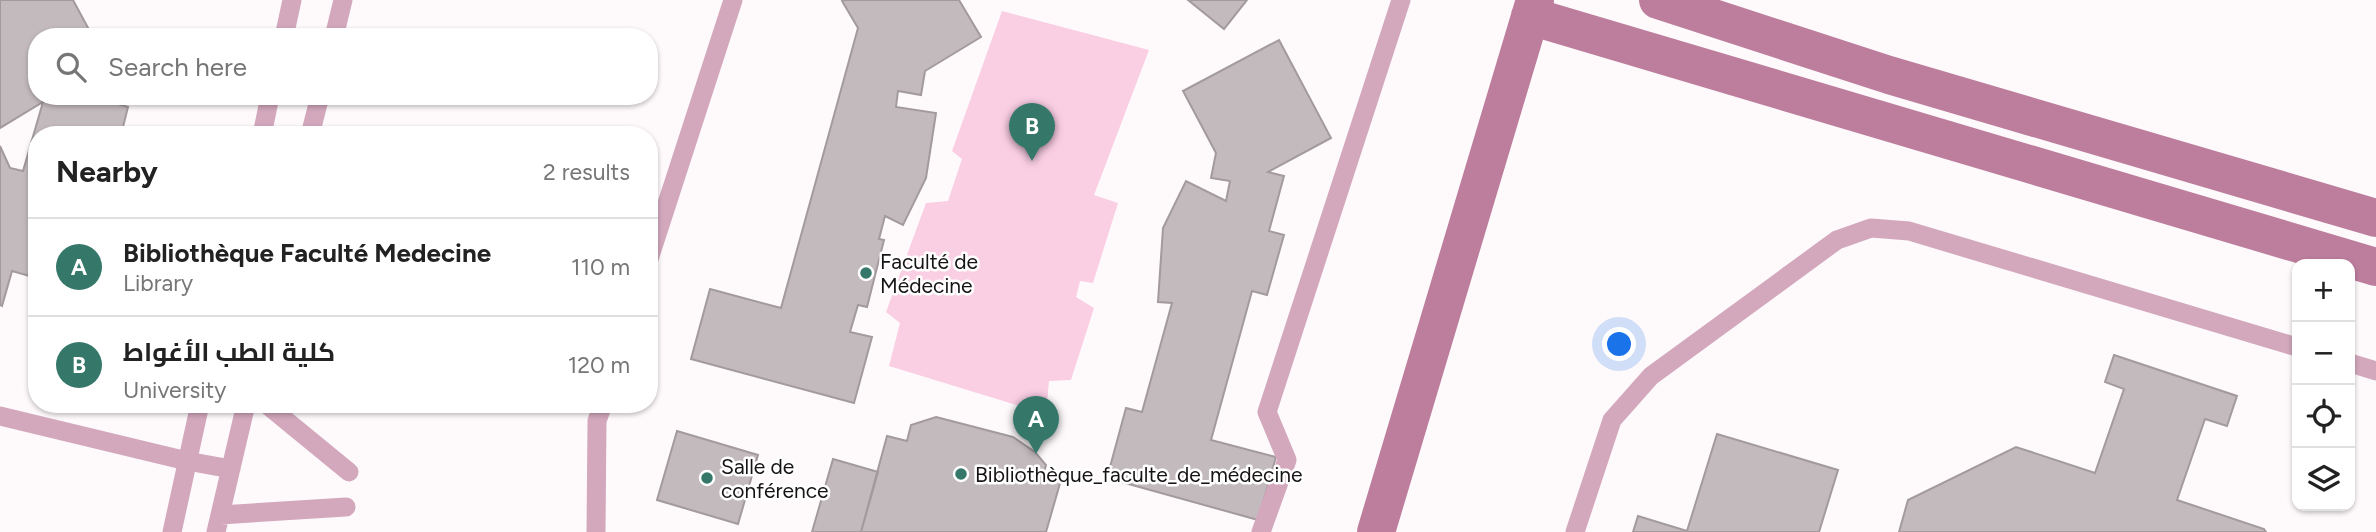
<!DOCTYPE html>
<html lang="en">
<head>
<meta charset="utf-8">
<style>
  :root { --surface:#fff; --page:#f2f2f2; --text:#222; --muted:#767676; --line:#e0e0e0; --accent:#35786a }
  body { margin:0; font-family:Figtree,Cairo,sans-serif; background:var(--page); color:var(--text) }
  .controls { position:absolute; right:21px; bottom:21px; display:grid; overflow:hidden; border-radius:14px; box-shadow:0 2px 5px #0004 }
  .controls button { width:63px; height:63px; display:grid; place-items:center; padding:0; border:0; border-bottom:2px solid var(--line); background:var(--surface); color:var(--text); font:35px sans-serif }
  .you { position:absolute; left:1620px; top:345px; width:24px; height:24px; margin:-18px; border:5px solid #fff; border-radius:50%; background:#1a73e8; box-shadow:0 0 0 10px #1a73e833 }
  .badge { display:grid; place-items:center; width:46px; height:46px; border-radius:50%; background:var(--accent); color:#fff; font-size:23px; font-weight:700 }
  .pin { position:absolute; translate:-50% -58px; filter:drop-shadow(0 2px 4px #0008) }
  .pin::after { content:''; position:absolute; top:37px; width:24px; height:21px; background:inherit; clip-path:polygon(0 0,100% 0,50% 100%) }
  .list { margin:0; padding:0; list-style:none }
  h2 { display:flex; justify-content:space-between; align-items:center; height:91px; margin:0; padding:0 28px; font-size:30px }
  h2 small { font-size:23px; font-weight:400; color:var(--muted) }
  .list li { display:grid; grid-template-columns:46px 1fr auto; gap:21px; align-items:center; box-sizing:border-box; height:98px; padding:0 28px; border-top:2px solid var(--line) }
  .list b { display:block; font-size:26px; white-space:nowrap }
  .list p { margin:0; font-size:23px; white-space:nowrap; color:var(--muted) }
  .list em { font-size:23px; font-style:normal; color:var(--muted) }
  .icon { flex:none; width:38px; height:38px; fill:none; stroke:currentColor; stroke-width:2; stroke-linecap:round; stroke-linejoin:round }
  .map { position:relative; flex:none; width:2376px; height:532px; overflow:hidden }
  .search { position:absolute; background:var(--surface); box-shadow:0 2px 5px #0004; left:28px; top:28px; width:630px; height:77px; display:flex; align-items:center; gap:18px; box-sizing:border-box; padding:0 24px; border-radius:28px; color:var(--muted); font-size:26px }
  .panel { position:absolute; background:var(--surface); box-shadow:0 2px 5px #0004; left:28px; top:126px; width:630px; height:287px; border-radius:28px }
  .map>svg:first-child { display:block }
</style>
</head>
<body>
<div class="map">
<svg width="2376" height="532" viewBox="0 0 2376 532">
  <rect width="100%" height="100%" fill="#fefafc"/>
  <!-- green -->
  <path fill="#facee3" d="M1002 11 1149 50 1094 195 1118 203 1093 283 1080 281 1076 297 1094 308 1071 380 1049 381 1046 414 889 366 900 323 886 312 926 203 948 201 962 159 952 151Z"/>
  <!-- building -->
  <path fill="#c3babe" stroke="#a39a9e" stroke-width="2" d="M0 0H73L93 37H37V96H90L128 107 121 135H37V262L33 277 12 271 2 306 0 305V146L10 168 23 171 43 102 0 128Z
    M844 0H959L981 37 925 71 921 95 898 91 896 107 936 113 926 178 903 225 885 216 879 239 884 240 867 307 858 305 850 332 872 337 854 403 691 359 710 289 781 308 858 28 842 1Z
    M1188 0H1247L1224 29Z
    M1279 40 1331 138 1268 172 1284 176 1269 231 1284 235 1267 295 1252 291 1211 440 1276 457 1258 520 1107 478 1126 408 1142 412 1172 303 1158 302 1163 228 1186 181 1226 201 1230 181 1211 178 1216 153 1183 91Z
    M2114 355 2237 396 2227 426 2205 419 2177 500 2264 529 2266 532H1899L1908 500 2016 447 2095 473 2124 389 2105 382Z
    M936 417 1013 437 1035 452 1046 465 1043 476 1061 480 1046 532H861L887 436 907 441 911 425Z
    M677 431 758 455 738 524 657 500Z
    M1717 434 1838 470 1819 532H1633L1638 516 1687 531Z
    M833 459 878 472 861 532H812Z"/>
  <g fill="none" stroke-linecap="round" stroke-linejoin="round">
    <!-- lane -->
    <path stroke="#d3a8bd" stroke-width="19" d="M284 37 292 0
      M334 37 343 0
      M262 135 270 96
      M310 135 320 96
      M649 259 733 0
      M2350 363 2376 371
      M266 404 349 472
      M0 416 187 461 231 469
      M220 515 346 507
      M172 532 200 404
      M216 532 246 404
      M596 532 597 421 603 404
      M1261 532 1287 460 1267 412 1401 0
      M1575 532 1612 420 1651 376 1837 240 1871 228 1909 231 2297 347"/>
    <!-- secondary -->
    <path stroke="#bd7e9e" stroke-width="38" d="M1658 0 1889 75 2376 218
      M1530 16 2376 267
      M1376 532 1535 0"/>
  </g>
  <!-- markers -->
  <g fill="#35786a" stroke="#fff" stroke-width="2.5">
    <circle cx="866" cy="273" r="7"/>
    <circle cx="961" cy="474" r="7"/>
    <circle cx="707" cy="478" r="7"/>
  </g>
  <g text-anchor="middle" dominant-baseline="central" stroke-width="5" stroke-linejoin="round" paint-order="stroke">
    <!-- poi labels -->
    <g font-size="21" fill="#161315" stroke="#fff" text-anchor="start">
      <text x="880" y="261">Faculté de<tspan x="880" dy="24">Médecine</tspan></text>
      <text x="721" y="466">Salle de<tspan x="721" dy="24">conférence</tspan></text>
      <text x="975" y="474">Bibliothèque_faculte_de_médecine</text>
    </g>
  </g>
</svg>
<div class="controls">
<button>+</button>
<button>−</button>
<button><svg class="icon" aria-label="locate" viewBox="0 0 24 24"><circle cx="12" cy="12" r="6"/><path d="M12 2v4M12 18v4M2 12h4M18 12h4"/></svg></button>
<button><svg class="icon" aria-label="layers" viewBox="0 0 24 24"><path d="M12 4l9 5-9 5-9-5zM3 14l9 5 9-5"/></svg></button>
</div>
<div class="you"></div>
<div class="pin badge" style="left:1036px;top:454px">A</div>
<div class="pin badge" style="left:1032px;top:161px">B</div>
<div class="search"><svg class="icon" aria-label="search" viewBox="0 0 24 24"><circle cx="10" cy="10" r="6"/><path d="M15 15l6 6"/></svg>Search here</div>
<section class="panel">
<h2>Nearby<small>2 results</small></h2>
<ul class="list">
<li><span class="badge">A</span><div><b>Bibliothèque Faculté Medecine</b><p>Library</p></div><em>110 m</em></li>
<li><span class="badge">B</span><div><b>كلية الطب الأغواط</b><p>University</p></div><em>120 m</em></li>
</ul>
</section>
</div>
</body>
</html>
